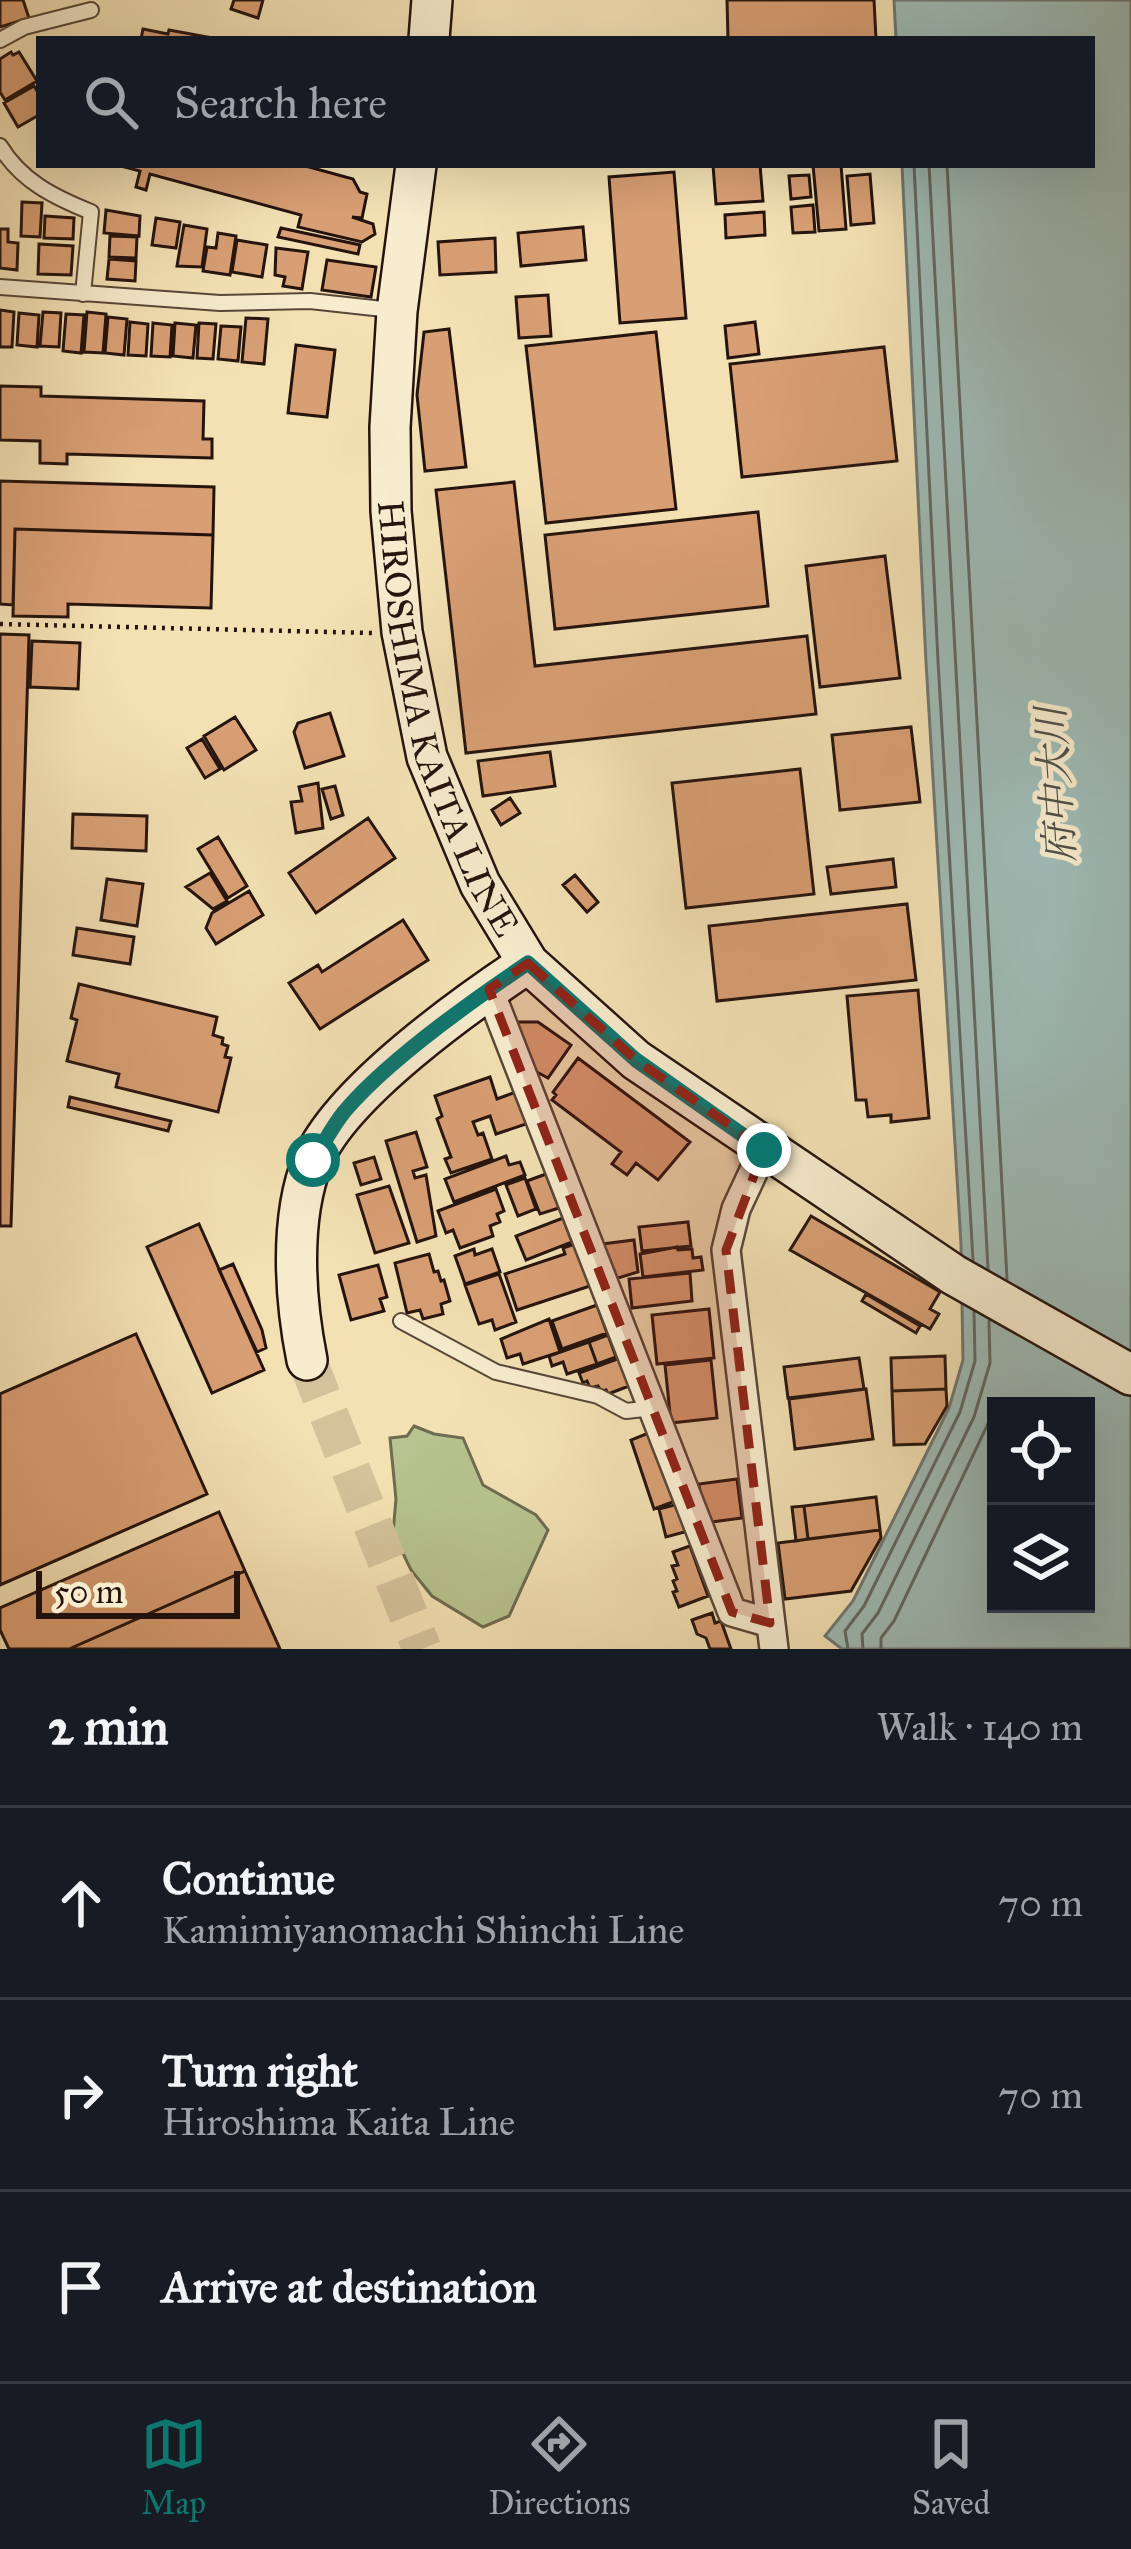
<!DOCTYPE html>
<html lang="en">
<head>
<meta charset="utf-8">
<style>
  :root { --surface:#171b24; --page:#242831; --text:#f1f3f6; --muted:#9ea1a6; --line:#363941; --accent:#0f766e }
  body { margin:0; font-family:"IM FELL Great Primer","Noto Serif JP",serif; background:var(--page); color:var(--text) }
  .controls { position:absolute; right:36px; bottom:36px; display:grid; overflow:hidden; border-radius:0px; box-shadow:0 12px 48px #0002 }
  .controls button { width:108px; height:108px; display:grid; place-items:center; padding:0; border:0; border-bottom:3px solid var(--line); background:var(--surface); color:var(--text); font:60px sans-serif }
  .scale { position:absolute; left:36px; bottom:30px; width:204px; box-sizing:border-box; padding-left:12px; border:6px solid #25140e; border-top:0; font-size:33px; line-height:42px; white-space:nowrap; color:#25140e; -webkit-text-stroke:9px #f7ecce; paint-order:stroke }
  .stop { position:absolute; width:36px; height:36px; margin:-27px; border:9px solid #0f766e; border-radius:50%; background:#fff }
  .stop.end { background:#0f766e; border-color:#fff; box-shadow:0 3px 12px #0008 }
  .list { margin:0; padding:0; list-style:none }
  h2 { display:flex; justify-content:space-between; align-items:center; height:156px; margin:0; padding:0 48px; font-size:51px }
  h2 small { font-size:39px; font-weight:400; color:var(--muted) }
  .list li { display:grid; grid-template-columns:78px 1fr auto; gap:36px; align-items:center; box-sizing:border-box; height:192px; padding:0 48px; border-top:3px solid var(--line) }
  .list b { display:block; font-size:45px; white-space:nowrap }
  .list p { margin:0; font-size:39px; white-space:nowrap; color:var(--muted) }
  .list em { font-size:39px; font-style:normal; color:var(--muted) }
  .icon { flex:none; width:66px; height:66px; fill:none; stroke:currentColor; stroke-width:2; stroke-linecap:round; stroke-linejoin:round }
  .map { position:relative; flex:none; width:1131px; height:1649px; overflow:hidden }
  .search { position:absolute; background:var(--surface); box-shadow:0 12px 48px #0002; left:36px; right:36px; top:36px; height:132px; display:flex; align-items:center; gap:30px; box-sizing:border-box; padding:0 42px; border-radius:0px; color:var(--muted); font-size:45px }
  .sheet { height:732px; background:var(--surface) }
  nav { display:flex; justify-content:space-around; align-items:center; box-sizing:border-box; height:168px; border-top:3px solid var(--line); background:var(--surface); font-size:33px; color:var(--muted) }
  nav a { display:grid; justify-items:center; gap:6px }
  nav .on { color:var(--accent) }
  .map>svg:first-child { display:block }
</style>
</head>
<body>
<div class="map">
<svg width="1131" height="1649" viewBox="0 0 1131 1649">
  <rect width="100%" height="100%" fill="#f3e1b4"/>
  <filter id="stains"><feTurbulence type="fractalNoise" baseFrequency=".00167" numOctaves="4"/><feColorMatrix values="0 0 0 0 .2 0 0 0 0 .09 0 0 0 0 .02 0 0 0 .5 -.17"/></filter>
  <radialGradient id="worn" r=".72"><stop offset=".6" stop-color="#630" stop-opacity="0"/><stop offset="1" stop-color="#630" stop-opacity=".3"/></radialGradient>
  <!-- green -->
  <path fill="#b7c390" stroke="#6e6c4f" stroke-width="3" d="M414 1426 434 1434 463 1438 483 1485 536 1515 548 1530 509 1616 483 1627 432 1596 411 1570 393 1533 396 1499 390 1438 407 1436Z"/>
  <!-- water -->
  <path fill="#9ebbb6" stroke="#6e7873" stroke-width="3" fill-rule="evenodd" d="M894 0H1131V1649H842L825 1636 853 1601 949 1408 963 1360 961 1244 926 662 902 165H1092V39H896ZM996 1406H1086V1604H996Z"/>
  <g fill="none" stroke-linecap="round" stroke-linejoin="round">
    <!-- shore -->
    <path stroke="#626862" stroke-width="3" d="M914 165 938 661 973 1260
      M929 165 988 1269
      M947 165 1007 1279
      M848 1649 845 1631 864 1606 960 1412 975 1361 974 1312
      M863 1649 862 1634 878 1613 974 1417 990 1363 989 1321
      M881 1649V1638L894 1621 996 1407"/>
  </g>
  <!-- building -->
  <path fill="#d99f74" stroke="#25140e" stroke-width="3" d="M0 0H23L29 18 0 27Z
    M234 0H263L258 18 231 9Z
    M727 0H874L876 39H728Z
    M143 29 168 34 169 30 218 39H141Z
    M11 52 13 55 19 52 37 81 5 100 0 92V59Z
    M34 86 39 94V115L18 127 4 103Z
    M117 165H302L353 179 360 192 367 194 362 218 352 217 373 224 375 234 362 242 298 227 301 215 150 174 146 190 136 187 140 171Z
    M713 165H760L763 201 716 204Z
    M813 165H841L846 229 819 231Z
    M674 172 686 318 620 323 609 177Z
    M870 174 874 223 851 225 847 176Z
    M809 175 811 197 791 199 789 176Z
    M22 202 42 203 40 237 21 236Z
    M813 205 815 232 793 233 791 207Z
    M106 210 140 216 139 236 104 233Z
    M764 212 765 235 726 238 725 215Z
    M45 216 74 218 73 239 44 238Z
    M156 218 180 222 176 248 152 245Z
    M184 225 207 229 202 267 177 266Z
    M583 227 586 260 521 266 518 233Z
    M281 228 360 245 358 254 278 237Z
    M0 229H8V242L18 243 17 270 0 268Z
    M218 233 236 236 230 275 203 271 207 247 216 248Z
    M110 236 137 237 136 258 109 257Z
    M495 238 496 272 440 275 438 242Z
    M237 240 267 245 262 277 232 272Z
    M39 244 73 246 71 275 38 274Z
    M276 248 308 252 302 289 283 286 285 277 275 275Z
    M109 259 136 261 135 281 107 279Z
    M327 260 376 267 371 297 322 290Z
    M548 295 551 336 519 338 516 297Z
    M0 310 14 312 12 347H0Z
    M43 312 61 313 59 347 40 346Z
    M87 312 106 314 103 353 84 352Z
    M19 313 39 315 37 347 17 345Z
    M66 314 84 315 81 353 63 351Z
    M108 317 127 319 124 355 105 353Z
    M246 318 268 319 264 364 242 362Z
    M130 322 148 324 146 356 128 355Z
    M755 322 759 354 728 358 725 326Z
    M153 323 172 325 170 357 151 356Z
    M175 323 196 325 193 358 173 356Z
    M199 323 216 324 213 359 197 358Z
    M221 326 241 327 238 361 218 359Z
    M449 329 466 467 425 471 417 395 424 332Z
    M656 332 676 509 546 523 526 346Z
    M296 345 335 350 327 417 288 413Z
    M884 347 897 461 742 477 730 364Z
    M0 386 41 387V396L204 401 203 439H212V458L67 454V464L40 463V441L0 440Z
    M0 481 214 487 213 535 15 529 13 605 0 604Z
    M514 482 535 666 807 636 816 714 466 753 436 490Z
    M758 512 768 606 555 629 545 535Z
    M15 529 213 535 211 608 68 604V617L13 616Z
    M885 556 900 678 820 687 806 566Z
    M0 634 29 635 11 1226H0Z
    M32 641 80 643 78 689 30 687Z
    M330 713 344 756 305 768 294 732 298 723Z
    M235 717 256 750 224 770 204 736Z
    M911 727 920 802 840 810 832 735Z
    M202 739 220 769 205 778 187 748Z
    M550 752 555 786 483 796 478 761Z
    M800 769 814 894 686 908 672 783Z
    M318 783 323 828 296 833 291 802 302 801 299 787Z
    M335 786 343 815 331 819 322 789Z
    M510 798 520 813 501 825 492 810Z
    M73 814 147 816 146 851 72 848Z
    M368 818 395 858 316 913 289 873Z
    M218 837 247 886 228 898 198 849Z
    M893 859 896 887 831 894 827 867Z
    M210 873 227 901 213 909 186 887Z
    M575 875 598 902 587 912 563 885Z
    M107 879 143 884 137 926 101 920Z
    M249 891 263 915 216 944 206 928 212 913Z
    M907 904 916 980 717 1001 709 926Z
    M403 920 428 960 320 1029 289 983 318 965 322 972Z
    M77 928 134 937 130 964 73 955Z
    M79 984 217 1017 213 1035 223 1038 222 1044 228 1046 225 1057 231 1058 218 1112 116 1087 119 1074 67 1061 77 1020 71 1018Z
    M918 990 929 1118 891 1122V1115L868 1117 866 1100H856L847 996Z
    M517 1022H538L571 1045 548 1078 535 1071Z
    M578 1058 690 1142 658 1180 636 1163 627 1175 612 1164 621 1152 552 1100 556 1095 553 1092Z
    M490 1077 497 1099 521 1090 532 1122 496 1134 490 1116 473 1122 478 1135 483 1133 492 1159 451 1173 445 1159 451 1157 437 1119 442 1116 435 1096Z
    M70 1097 171 1121 168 1131 68 1107Z
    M416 1132 427 1167 413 1171 415 1178 426 1175 436 1236 417 1242 386 1141Z
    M506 1156 509 1165 520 1162 525 1175 454 1202 445 1179Z
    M374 1157 381 1179 361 1185 354 1163Z
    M546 1174 559 1208 540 1214 527 1181Z
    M525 1178 536 1209 518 1216 506 1185Z
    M389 1186 409 1243 375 1253 357 1195Z
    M496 1189 504 1211 497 1214 500 1222 490 1226 493 1236 460 1248 453 1230 446 1233 438 1211Z
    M811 1216 940 1292 930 1309 939 1314 930 1329 790 1250Z
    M563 1218 572 1242 526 1260 516 1236Z
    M688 1222 691 1246 642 1251 639 1227Z
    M199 1224 264 1370 212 1393 147 1247Z
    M634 1240 638 1272 615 1279 602 1244Z
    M578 1243 593 1285 517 1310 505 1274 565 1254 563 1248Z
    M677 1247 678 1250 692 1249 693 1258 701 1257 703 1270 643 1277 640 1254Z
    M474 1249 475 1255 492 1249 500 1272 465 1284 455 1256Z
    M429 1254 434 1272 438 1271 441 1281 444 1280 450 1301 441 1304 443 1314 423 1319 420 1310 407 1313 395 1263Z
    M233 1264 262 1330 266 1348 257 1352 219 1270Z
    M378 1265 387 1297 380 1299 384 1311 351 1320 339 1275Z
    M690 1273 692 1301 632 1308 629 1279Z
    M499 1274 516 1322 495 1330 492 1320 479 1324 465 1285Z
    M866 1294 920 1326 916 1333 862 1301Z
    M597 1305 607 1333 562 1349 552 1321Z
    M709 1309 714 1358 657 1364 652 1315Z
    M549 1319 560 1352 523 1364 520 1354 507 1358 501 1339Z
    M136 1334 207 1494 0 1585V1394Z
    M608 1335 616 1357 597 1364 589 1342Z
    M589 1342 597 1364 567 1374 563 1362 552 1366 549 1356Z
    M945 1356 946 1389 892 1391 891 1358Z
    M620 1358 629 1386 608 1394 606 1390 601 1392 598 1386 590 1388 587 1381 583 1383 579 1373Z
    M859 1358 864 1389 788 1398 784 1367Z
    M711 1360 717 1418 671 1423 665 1365Z
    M866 1389 873 1439 795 1449 789 1399Z
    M946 1389 947 1406 925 1444 894 1445 892 1391Z
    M651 1432 678 1500 654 1509 631 1440Z
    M737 1479 742 1518 704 1523 699 1484Z
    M876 1497 880 1530 808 1539 804 1506Z
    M682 1503 692 1530 666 1537 659 1509Z
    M804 1506 808 1539 796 1541 792 1507Z
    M219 1512 245 1571 69 1649H9L0 1630V1608Z
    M880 1530 881 1538 851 1591 785 1599 778 1543Z
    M690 1546 708 1596 679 1607 673 1592 677 1591 673 1581 677 1579 672 1566 678 1565 673 1552Z
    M245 1571 280 1649H69Z
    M712 1613 715 1623 721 1621 731 1649H710L706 1638 697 1634 692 1620Z"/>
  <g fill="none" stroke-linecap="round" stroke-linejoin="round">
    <!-- secondary-tunnel -->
    <path stroke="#d4c29b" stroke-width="39" stroke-dasharray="39 20" stroke-linecap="butt" d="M307 1360 422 1649"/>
    <!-- lane casing -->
    <g stroke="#584738" stroke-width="18">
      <path id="lane" d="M0 40 24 27 91 10
        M0 146C21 181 54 197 91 212L83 294
        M0 287 220 303 310 301 392 310
        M401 1321 496 1372 598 1396 626 1411 653 1408"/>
    </g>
    <!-- street casing -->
    <g stroke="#584738" stroke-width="32">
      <path id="street" d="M489 989 732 1612 770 1623
        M764 1149 736 1209 726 1250 774 1649"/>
    </g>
    <!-- secondary casing -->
    <g stroke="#25140e" stroke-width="44">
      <g id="secondary">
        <path d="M429 39 432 0"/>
        <path id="s1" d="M416 165 397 311 390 427 391 511 402 632 427 757 480 884 528 963 636 1060 954 1275 1131 1375"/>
        <path d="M307 1360C295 1300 289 1218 313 1160 342 1092 466 1004 528 963"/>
      </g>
    </g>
    <!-- path -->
    <path stroke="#25140e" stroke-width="4.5" stroke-dasharray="3 6" stroke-linecap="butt" d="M0 624 372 633"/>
    <!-- lane -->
    <use href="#lane" stroke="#f7ecce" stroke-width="14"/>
    <!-- street -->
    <use href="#street" stroke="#f7ecce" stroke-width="27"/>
    <!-- secondary -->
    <use href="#secondary" stroke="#f7ecce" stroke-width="39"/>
  </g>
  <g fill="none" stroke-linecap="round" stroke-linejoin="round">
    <!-- route -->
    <path stroke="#0f766e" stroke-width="15" d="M313 1160C323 1145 332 1127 344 1112 386 1062 473 1000 528 963L636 1060 764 1150"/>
  </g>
  <!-- marked area -->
  <path fill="#8f2418" fill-opacity="0.2" stroke="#8f2418" stroke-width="9" stroke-dasharray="24 15" stroke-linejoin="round" d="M528 963 636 1060 764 1149 726 1250 770 1623 732 1612 489 989Z"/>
  <g text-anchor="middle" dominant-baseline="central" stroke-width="10" stroke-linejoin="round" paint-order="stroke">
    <!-- street labels -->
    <g font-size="36" fill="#25140e" stroke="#f7ecce">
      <text stroke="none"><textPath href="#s1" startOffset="564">HIROSHIMA KAITA LINE</textPath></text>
    </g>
    <!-- water labels -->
    <g font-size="39" font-style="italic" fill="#4f4e49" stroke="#f7ecce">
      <text transform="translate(1056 785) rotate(-94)">府中大川</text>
    </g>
  </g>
  <rect width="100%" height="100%" filter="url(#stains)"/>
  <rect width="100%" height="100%" fill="url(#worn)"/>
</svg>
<div class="controls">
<button><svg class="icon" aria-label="locate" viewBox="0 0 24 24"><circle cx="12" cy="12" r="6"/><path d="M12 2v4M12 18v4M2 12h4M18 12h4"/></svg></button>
<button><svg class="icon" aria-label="layers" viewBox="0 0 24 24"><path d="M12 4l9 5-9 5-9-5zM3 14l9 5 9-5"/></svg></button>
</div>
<div class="scale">50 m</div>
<div class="stop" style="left:313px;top:1160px"></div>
<div class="stop end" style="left:764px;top:1150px"></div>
<div class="search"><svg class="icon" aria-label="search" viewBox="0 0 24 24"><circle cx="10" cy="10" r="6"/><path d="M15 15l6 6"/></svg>Search here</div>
</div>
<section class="sheet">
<h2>2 min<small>Walk · 140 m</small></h2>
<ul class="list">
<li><svg class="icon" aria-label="ahead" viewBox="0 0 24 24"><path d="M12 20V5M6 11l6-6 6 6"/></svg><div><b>Continue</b><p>Kamimiyanomachi Shinchi Line</p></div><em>70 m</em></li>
<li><svg class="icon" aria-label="right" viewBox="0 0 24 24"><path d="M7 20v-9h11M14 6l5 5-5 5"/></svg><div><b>Turn right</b><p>Hiroshima Kaita Line</p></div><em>70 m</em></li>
<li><svg class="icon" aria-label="arrive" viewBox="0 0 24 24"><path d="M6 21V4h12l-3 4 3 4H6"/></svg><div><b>Arrive at destination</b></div></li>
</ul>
</section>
<nav>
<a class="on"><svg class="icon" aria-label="map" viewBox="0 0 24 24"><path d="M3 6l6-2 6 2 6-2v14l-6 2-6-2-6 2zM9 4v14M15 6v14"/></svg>Map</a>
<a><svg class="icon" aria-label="directions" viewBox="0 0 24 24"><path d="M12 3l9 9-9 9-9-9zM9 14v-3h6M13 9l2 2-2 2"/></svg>Directions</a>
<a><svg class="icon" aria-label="saved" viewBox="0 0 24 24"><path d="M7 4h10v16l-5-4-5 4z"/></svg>Saved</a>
</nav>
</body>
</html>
